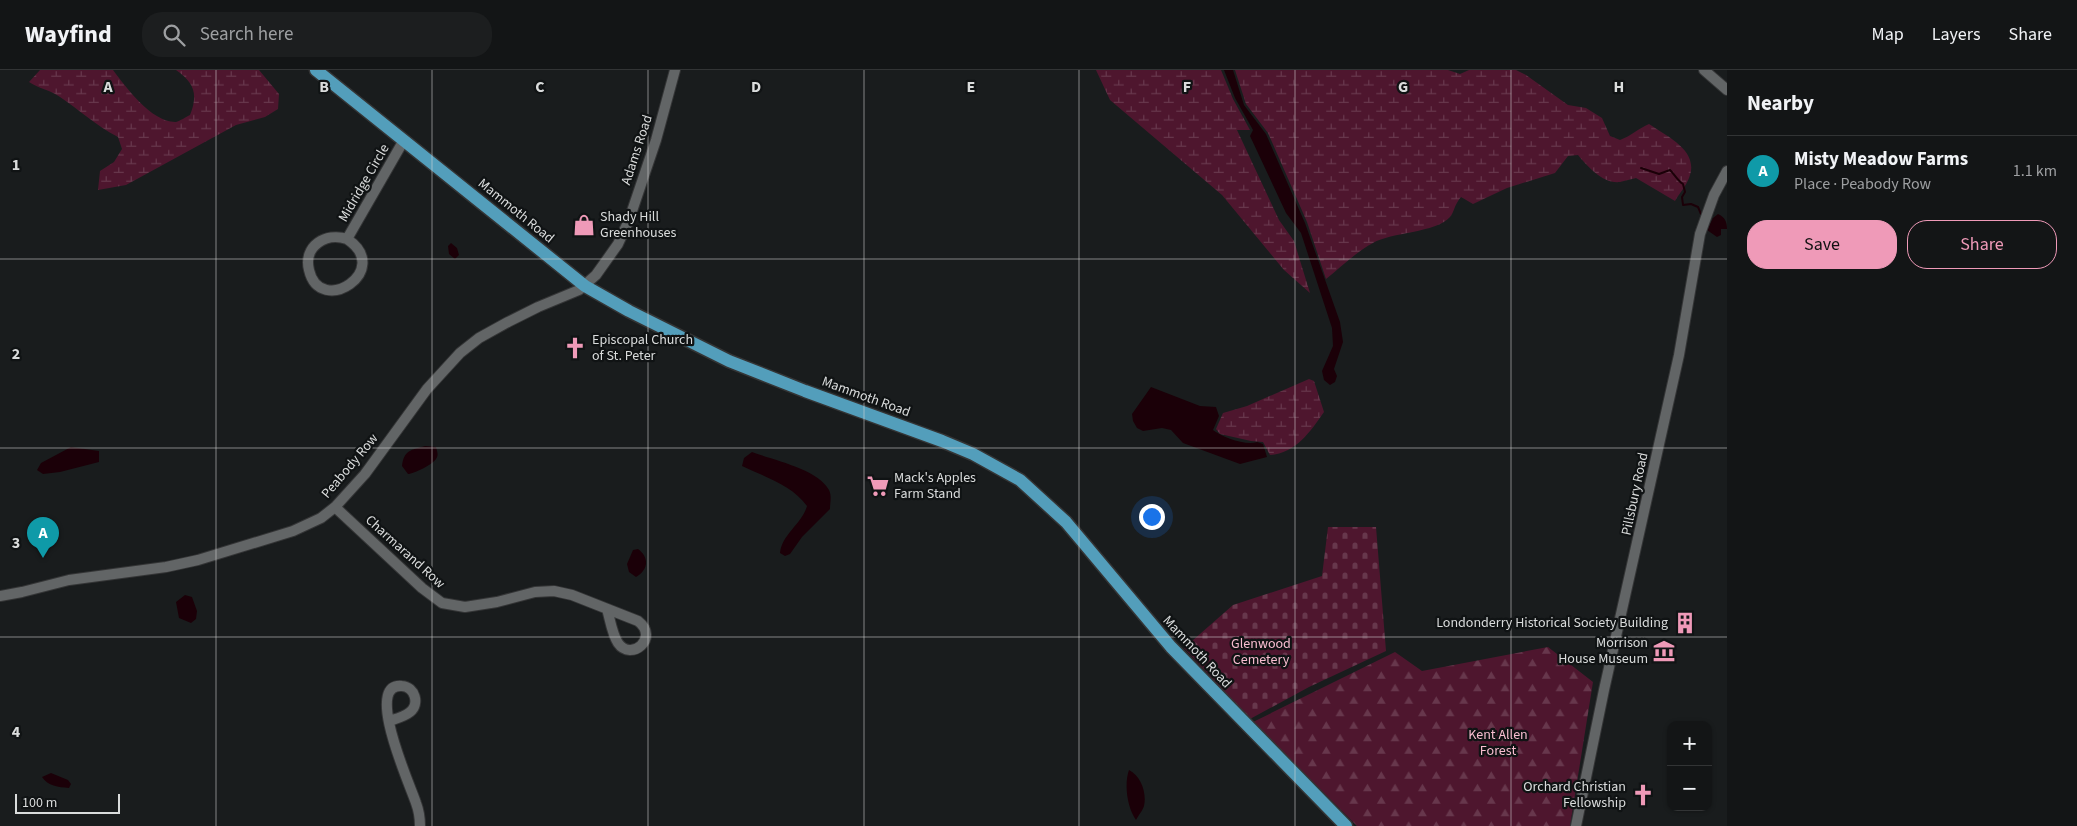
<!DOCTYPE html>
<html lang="en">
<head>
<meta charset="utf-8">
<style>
  :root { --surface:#131516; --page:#1c1e1f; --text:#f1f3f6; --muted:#9d9fa1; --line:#323435; --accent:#ef9ab8 }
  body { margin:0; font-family:"Source Sans 3",sans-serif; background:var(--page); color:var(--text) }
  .controls { position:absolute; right:15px; bottom:15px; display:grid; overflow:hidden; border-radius:10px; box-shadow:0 1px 4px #0004 }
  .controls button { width:45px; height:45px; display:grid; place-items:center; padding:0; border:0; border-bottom:1px solid var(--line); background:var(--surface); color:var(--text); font:25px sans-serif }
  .scale { position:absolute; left:15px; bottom:12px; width:105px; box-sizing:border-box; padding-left:5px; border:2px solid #dadcdc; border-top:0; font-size:14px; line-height:18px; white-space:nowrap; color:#dadcdc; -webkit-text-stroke:4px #101314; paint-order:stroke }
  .you { position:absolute; left:1151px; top:446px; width:18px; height:18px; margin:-12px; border:4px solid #fff; border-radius:50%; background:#1a73e8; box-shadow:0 0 0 8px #1a73e833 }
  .badge { display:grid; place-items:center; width:32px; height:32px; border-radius:50%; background:var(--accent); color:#fff; font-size:16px; font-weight:700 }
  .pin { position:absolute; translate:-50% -41px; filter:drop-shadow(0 1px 2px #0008) }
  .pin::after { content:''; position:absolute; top:26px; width:18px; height:15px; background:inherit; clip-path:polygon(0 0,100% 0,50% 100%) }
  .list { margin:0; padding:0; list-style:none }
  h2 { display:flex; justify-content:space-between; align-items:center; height:65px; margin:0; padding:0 20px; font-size:21px }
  h2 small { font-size:16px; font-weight:400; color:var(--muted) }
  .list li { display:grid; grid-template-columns:32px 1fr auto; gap:15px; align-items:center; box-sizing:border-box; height:70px; padding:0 20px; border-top:1px solid var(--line) }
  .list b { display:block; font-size:19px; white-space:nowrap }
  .list p { margin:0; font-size:16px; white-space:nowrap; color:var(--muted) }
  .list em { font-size:16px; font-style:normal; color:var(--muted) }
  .actions { display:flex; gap:10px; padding:15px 20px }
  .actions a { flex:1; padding:11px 0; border:1px solid var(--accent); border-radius:20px; text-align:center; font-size:18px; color:var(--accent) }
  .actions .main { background:var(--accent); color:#111 }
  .icon { flex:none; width:28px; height:28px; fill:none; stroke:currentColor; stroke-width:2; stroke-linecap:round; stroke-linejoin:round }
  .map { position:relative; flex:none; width:1727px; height:756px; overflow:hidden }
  header { display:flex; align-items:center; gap:30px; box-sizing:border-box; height:70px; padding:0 25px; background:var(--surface); border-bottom:1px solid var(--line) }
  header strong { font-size:24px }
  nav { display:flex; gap:28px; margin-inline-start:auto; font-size:18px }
  .search { width:350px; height:45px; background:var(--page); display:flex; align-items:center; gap:12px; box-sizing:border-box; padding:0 18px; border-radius:20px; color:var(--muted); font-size:19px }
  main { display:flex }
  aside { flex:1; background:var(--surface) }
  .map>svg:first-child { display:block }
</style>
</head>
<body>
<header>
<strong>Wayfind</strong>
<div class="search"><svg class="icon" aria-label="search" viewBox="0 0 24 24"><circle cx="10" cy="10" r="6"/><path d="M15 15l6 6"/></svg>Search here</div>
<nav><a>Map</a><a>Layers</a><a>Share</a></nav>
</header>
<main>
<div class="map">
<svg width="1727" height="756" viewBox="0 0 1727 756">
  <defs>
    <pattern id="forest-firs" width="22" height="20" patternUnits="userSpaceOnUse" patternTransform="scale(1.25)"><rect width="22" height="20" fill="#4e162e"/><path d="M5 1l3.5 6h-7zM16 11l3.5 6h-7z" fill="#67374c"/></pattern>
    <pattern id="wetland-marsh" width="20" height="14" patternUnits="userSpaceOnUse" patternTransform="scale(1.25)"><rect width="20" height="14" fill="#4e162e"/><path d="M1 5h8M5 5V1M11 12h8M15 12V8" fill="none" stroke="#67374c"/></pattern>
    <pattern id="cemetery-stones" width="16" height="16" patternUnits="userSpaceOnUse" patternTransform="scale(1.25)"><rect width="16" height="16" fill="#4e162e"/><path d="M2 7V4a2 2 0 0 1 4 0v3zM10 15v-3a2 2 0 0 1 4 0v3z" fill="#67374c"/></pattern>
  </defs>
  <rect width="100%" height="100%" fill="#191c1d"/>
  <!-- forest -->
  <path fill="url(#forest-firs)" d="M1548 577 1593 612 1570 756H1357L1253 652 1395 582 1422 601Z"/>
  <!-- wetland -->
  <path fill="url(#wetland-marsh)" d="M40 0H113C125 16 152 53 176 52 180 51 186 47 190 45 198 25 195 13 176 0H259L279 24 278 39 265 47 236 55 126 115 98 120 100 101 114 92 122 79 118 67C95 55 81 41 60 27 51 20 39 19 29 12Z
    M1096 0H1221L1233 29 1250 60H1237L1279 150 1294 171 1310 223 1284 200 1222 125 1110 30Z
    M1235 0H1448L1460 4 1469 0H1516L1526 5 1568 35 1586 38 1602 48 1610 66 1620 70C1631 66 1639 58 1649 54 1668 67 1700 81 1689 108 1686 116 1679 124 1675 131L1636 108C1631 109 1625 111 1620 112 1603 114 1588 97 1578 85L1568 86 1555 103 1507 118 1473 134 1461 127C1454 135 1454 143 1450 147 1436 163 1391 162 1373 173 1356 182 1341 197 1326 209L1307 152 1268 63 1246 34Z
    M1309 309 1314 311 1324 342C1310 362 1296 383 1270 385L1263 372 1251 371 1220 364 1216 359 1223 343 1247 336Z"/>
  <!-- cemetery -->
  <path fill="url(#cemetery-stones)" d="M1328 457H1376L1386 581 1309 617 1250 649 1184 578 1233 535 1322 506Z"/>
  <!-- water -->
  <path fill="#1b0008" d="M1224 0H1233L1244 35 1266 64 1305 153 1340 252 1343 272 1334 299 1337 306 1335 312 1330 315 1324 310 1322 301 1333 276 1332 258 1301 163 1286 143 1250 66 1253 60 1235 28Z
    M1718 144C1725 147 1727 152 1727 159H1721V165L1717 167 1707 160 1713 148Z
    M451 173 457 178 459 185 455 189 449 184 448 176Z
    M1151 317 1200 336 1216 337 1219 346 1213 360C1222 367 1246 376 1257 372L1263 374 1267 387 1240 394 1183 373 1171 360 1162 358 1143 361 1137 358 1133 351 1132 344Z
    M425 376 436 377C437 381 439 385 436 389 433 394 414 404 408 404L402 396C404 380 411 380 425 376Z
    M71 377 99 381V392L60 402 43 404 37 400 41 393Z
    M752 382C773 390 818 399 829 420 832 426 830 433 830 439L802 467 790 484 785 486 780 483C782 464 802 454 807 436 792 415 765 407 742 396L744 388Z
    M638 479C650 488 648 500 636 507L629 502 627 494 633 480Z
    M185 525 192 527 197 541 196 549 191 553 179 548 176 532Z
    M1129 700C1141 706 1147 723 1144 736 1143 740 1138 746 1136 750 1127 737 1124 714 1129 700Z
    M51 703 68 710 71 714 69 718C58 717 48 716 42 707Z"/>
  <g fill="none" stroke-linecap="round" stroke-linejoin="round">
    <!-- stream -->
    <path stroke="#1b0008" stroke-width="2" d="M1641 98 1659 104 1670 100C1675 105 1678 111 1683 114L1685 122 1682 127 1683 135 1691 134 1698 137 1701 144"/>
    <!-- minor casing -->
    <g stroke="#343536" stroke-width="12">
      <path id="minor" d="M1704 0 1727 20
        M347 169C394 200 320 248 309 200 303 176 326 162 347 169L404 70
        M335 437 422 518 442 533 465 537 497 532 535 522 554 521 572 525 638 551C660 568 631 592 618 573 612 564 610 549 607 539
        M0 526 22 522 69 510 166 497 198 490 293 461 321 448 335 437 365 404 427 319 460 283 479 268 508 252 538 237 579 220 596 205 618 174 629 150 656 70 675 0
        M389 651C395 649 404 647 410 642 420 634 415 617 402 616 363 612 411 717 416 733 419 741 420 748 420 756
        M1576 756 1604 620 1679 285 1700 164 1714 125 1727 101"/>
    </g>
    <!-- major casing -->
    <g stroke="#343536" stroke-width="15">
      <path id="major" d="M316 0 585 216 629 241 729 291 805 321 942 371 973 384 1020 410 1066 452 1171 577 1346 756"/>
    </g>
    <!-- minor -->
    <use href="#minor" stroke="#626566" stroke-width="10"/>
    <!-- major -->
    <use href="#major" stroke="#539ebb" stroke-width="12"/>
  </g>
  <!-- grid -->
  <path fill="none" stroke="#dadcdc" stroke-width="1" stroke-opacity="0.55" d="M216 0V756M432 0V756M648 0V756M864 0V756M1079 0V756M1295 0V756M1511 0V756M0 189H1727M0 378H1727M0 567H1727"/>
  <!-- icons -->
  <defs>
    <g id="shop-bare" transform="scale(1.725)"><path d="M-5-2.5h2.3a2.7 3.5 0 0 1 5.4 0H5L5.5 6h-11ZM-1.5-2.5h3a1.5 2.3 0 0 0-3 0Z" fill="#ef9ab8" stroke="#101314" stroke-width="2.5" paint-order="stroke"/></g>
    <g id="church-bare" transform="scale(1.725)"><path d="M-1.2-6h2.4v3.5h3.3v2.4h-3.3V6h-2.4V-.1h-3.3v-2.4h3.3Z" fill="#ef9ab8" stroke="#101314" stroke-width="2.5" paint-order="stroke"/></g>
    <g id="supermarket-bare" transform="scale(1.725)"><path d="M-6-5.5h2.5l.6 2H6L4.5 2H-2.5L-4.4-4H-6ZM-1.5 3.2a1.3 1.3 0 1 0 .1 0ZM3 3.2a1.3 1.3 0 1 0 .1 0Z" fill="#ef9ab8" stroke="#101314" stroke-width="2.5" paint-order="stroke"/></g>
    <g id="building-bare" transform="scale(1.725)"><path d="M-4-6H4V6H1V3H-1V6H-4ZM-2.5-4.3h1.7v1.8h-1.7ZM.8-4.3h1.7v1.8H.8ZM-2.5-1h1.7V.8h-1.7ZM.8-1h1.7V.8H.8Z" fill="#ef9ab8" stroke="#101314" stroke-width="2.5" paint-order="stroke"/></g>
    <g id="museum-bare" transform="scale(1.725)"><path d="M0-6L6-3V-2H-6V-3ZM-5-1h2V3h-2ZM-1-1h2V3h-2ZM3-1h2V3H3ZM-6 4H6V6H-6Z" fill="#ef9ab8" stroke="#101314" stroke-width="2.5" paint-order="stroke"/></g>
  </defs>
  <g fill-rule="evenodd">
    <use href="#shop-bare" x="584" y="155"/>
    <use href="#church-bare" x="575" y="278"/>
    <use href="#supermarket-bare" x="878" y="416"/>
    <use href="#building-bare" x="1685" y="553"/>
    <use href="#museum-bare" x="1664" y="581"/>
    <use href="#church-bare" x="1643" y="725"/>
  </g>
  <g text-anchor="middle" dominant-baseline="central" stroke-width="4.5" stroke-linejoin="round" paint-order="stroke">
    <!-- street labels -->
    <g font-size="14" fill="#dadcdc" stroke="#101314">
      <text transform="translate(637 80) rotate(-72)">Adams Road</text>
      <text transform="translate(364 113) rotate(-60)">Midridge Circle</text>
      <text transform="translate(516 141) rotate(39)">Mammoth Road</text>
      <text transform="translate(866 327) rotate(20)">Mammoth Road</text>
      <text transform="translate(350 396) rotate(-50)">Peabody Row</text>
      <text transform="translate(1635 424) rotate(-78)">Pillsbury Road</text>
      <text transform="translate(405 482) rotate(42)">Charmarand Row</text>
      <text transform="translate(1197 582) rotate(47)">Mammoth Road</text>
    </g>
    <!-- poi labels -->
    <g font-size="14" fill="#dadcdc" stroke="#101314" text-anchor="start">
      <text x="600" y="147">Shady Hill<tspan x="600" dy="16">Greenhouses</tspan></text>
      <text x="592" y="270">Episcopal Church<tspan x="592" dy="16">of St. Peter</tspan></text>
      <text x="894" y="408">Mack's Apples<tspan x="894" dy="16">Farm Stand</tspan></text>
      <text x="1668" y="553" text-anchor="end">Londonderry Historical Society Building</text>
      <text x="1648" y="573" text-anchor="end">Morrison<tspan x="1648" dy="16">House Museum</tspan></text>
      <text x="1626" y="717" text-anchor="end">Orchard Christian<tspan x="1626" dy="16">Fellowship</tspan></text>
    </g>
    <!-- park labels -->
    <g font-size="14" fill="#f8bdd0" stroke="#101314">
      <text x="1261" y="574">Glenwood<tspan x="1261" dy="16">Cemetery</tspan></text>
      <text x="1498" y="665">Kent Allen<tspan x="1498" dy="16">Forest</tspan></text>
    </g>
  </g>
  <g font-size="16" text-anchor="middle" font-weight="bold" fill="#dadcdc" stroke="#101314" stroke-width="4.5" stroke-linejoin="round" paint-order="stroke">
    <text x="108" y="22">A</text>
    <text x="324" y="22">B</text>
    <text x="540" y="22">C</text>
    <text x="756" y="22">D</text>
    <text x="971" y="22">E</text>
    <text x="1187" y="22">F</text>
    <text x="1403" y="22">G</text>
    <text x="1619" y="22">H</text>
    <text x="16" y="100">1</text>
    <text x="16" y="289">2</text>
    <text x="16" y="478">3</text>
    <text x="16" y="667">4</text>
  </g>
</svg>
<div class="controls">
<button>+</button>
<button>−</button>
</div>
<div class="scale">100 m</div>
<div class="you"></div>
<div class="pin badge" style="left:43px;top:488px;background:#0f9aa8">A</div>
</div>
<aside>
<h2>Nearby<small></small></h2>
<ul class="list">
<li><span class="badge" style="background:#0f9aa8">A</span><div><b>Misty Meadow Farms</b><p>Place · Peabody Row</p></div><em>1.1 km</em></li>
</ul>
<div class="actions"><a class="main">Save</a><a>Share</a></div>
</aside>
</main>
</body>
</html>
